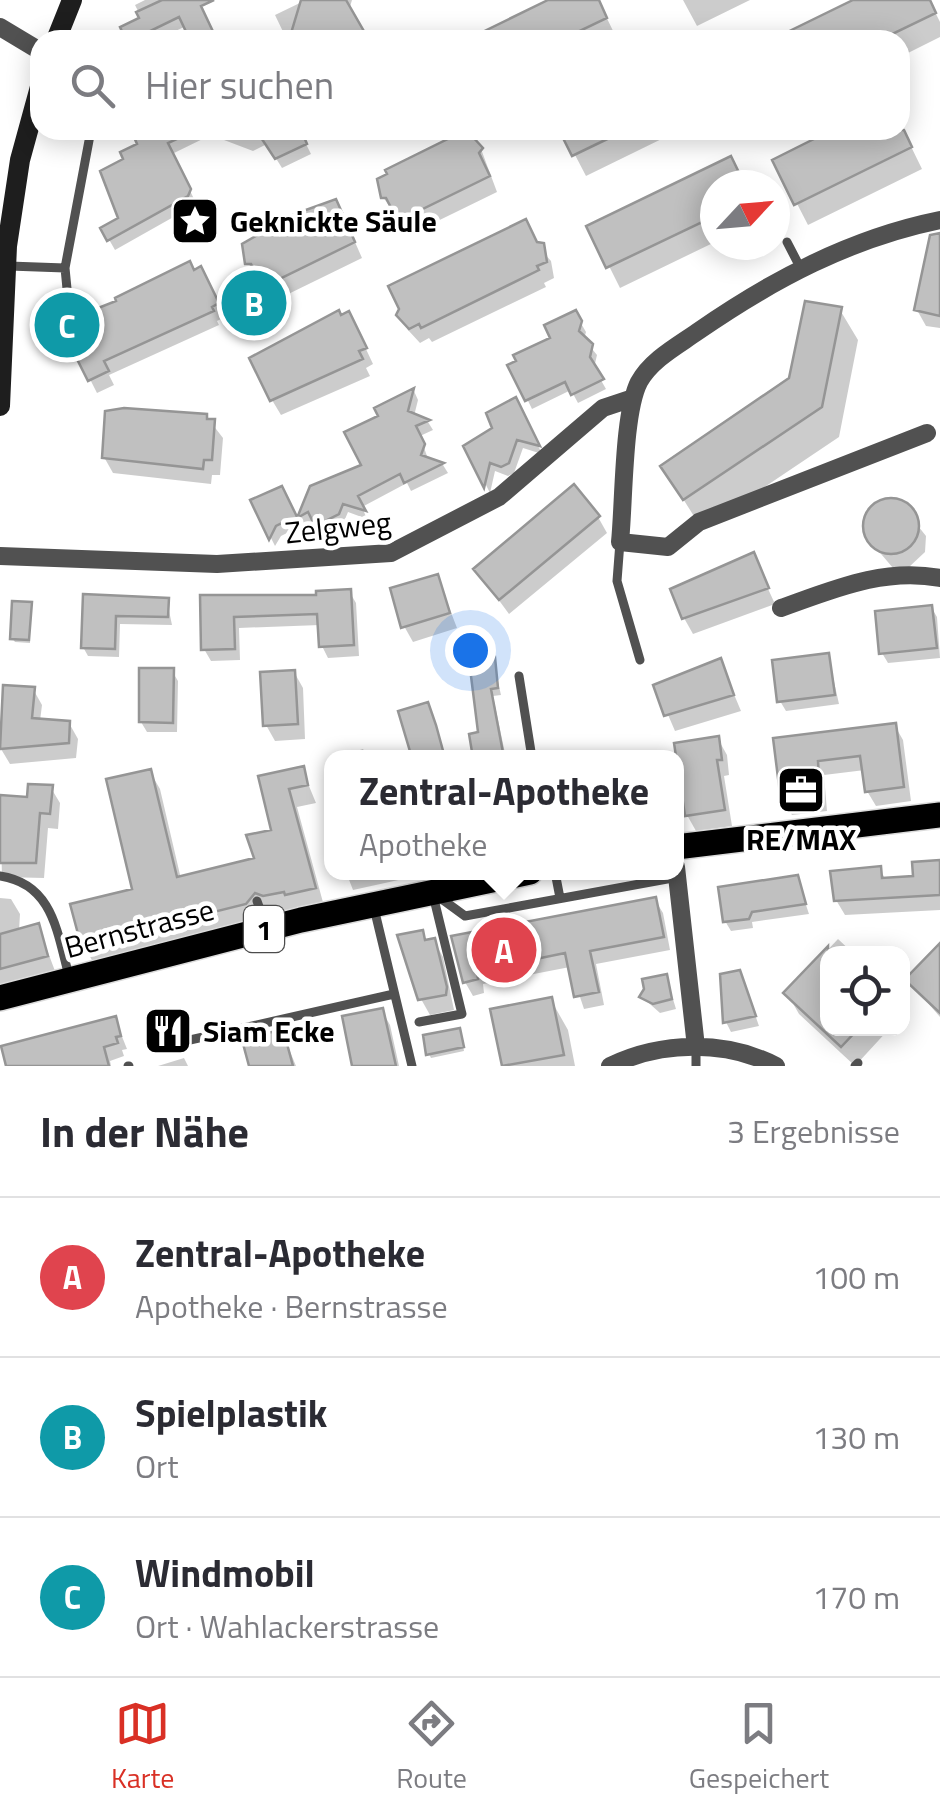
<!DOCTYPE html>
<html lang="de">
<head>
<meta charset="utf-8">
<style>
  :root { --surface:#fff; --page:#f2f2f3; --text:#2b2b33; --muted:#7c7c81; --line:#e1e1e2; --accent:#d93025 }
  body { margin:0; font-family:"Titillium Web",sans-serif; background:var(--page); color:var(--text) }
  .controls { position:absolute; right:30px; bottom:30px; display:grid; overflow:hidden; border-radius:20px; box-shadow:0 5px 25px #0003 }
  .controls button { width:90px; height:90px; display:grid; place-items:center; padding:0; border:0; border-bottom:2px solid var(--line); background:var(--surface); color:var(--text); font:50px sans-serif }
  .compass { position:absolute; left:700px; top:170px; width:90px; height:90px; border-radius:50%; background:var(--surface); box-shadow:0 5px 25px #0003; rotate:64deg }
  .you { position:absolute; left:470px; top:650px; width:35px; height:35px; margin:-25px; border:8px solid #fff; border-radius:50%; background:#1a73e8; box-shadow:0 0 0 15px #1a73e833 }
  .badge { display:grid; place-items:center; width:65px; height:65px; border-radius:50%; background:var(--accent); color:#fff; font-size:32px; font-weight:700 }
  .pin { position:absolute; translate:-50% -50%; border:5px solid #fff; box-shadow:0 2px 10px #0006 }
  .popup { position:absolute; left:324px; top:750px; width:360px; height:130px; box-sizing:border-box; display:grid; place-content:center; border-radius:20px; background:var(--surface); filter:drop-shadow(0 2px 8px #0005); font-size:32px; white-space:nowrap; color:var(--muted) }
  .popup b { font-size:38px; color:var(--text) }
  .popup::after { content:''; position:absolute; left:50%; top:100%; margin-left:-20px; border:20px solid transparent; border-top-color:var(--surface) }
  .list { margin:0; padding:0; list-style:none }
  h2 { display:flex; justify-content:space-between; align-items:center; height:130px; margin:0; padding:0 40px; font-size:42px }
  h2 small { font-size:32px; font-weight:400; color:var(--muted) }
  .list li { display:grid; grid-template-columns:65px 1fr auto; gap:30px; align-items:center; box-sizing:border-box; height:160px; padding:0 40px; border-top:2px solid var(--line) }
  .list b { display:block; font-size:38px; white-space:nowrap }
  .list p { margin:0; font-size:32px; white-space:nowrap; color:var(--muted) }
  .list em { font-size:32px; font-style:normal; color:var(--muted) }
  .icon { flex:none; width:55px; height:55px; fill:none; stroke:currentColor; stroke-width:2; stroke-linecap:round; stroke-linejoin:round }
  .map { position:relative; flex:none; width:940px; height:1066px; overflow:hidden }
  .search { position:absolute; background:var(--surface); box-shadow:0 5px 25px #0003; left:30px; right:30px; top:30px; height:110px; display:flex; align-items:center; gap:25px; box-sizing:border-box; padding:0 35px; border-radius:30px; color:var(--muted); font-size:38px }
  .sheet { height:610px; background:var(--surface) }
  nav { display:flex; justify-content:space-around; align-items:center; box-sizing:border-box; height:140px; border-top:2px solid var(--line); background:var(--surface); font-size:28px; color:var(--muted) }
  nav a { display:grid; justify-items:center; gap:5px }
  nav .on { color:var(--accent) }
  .map>svg:first-child { display:block }
</style>
</head>
<body>
<div class="map">
<svg width="940" height="1066" viewBox="0 0 940 1066">
  <rect width="100%" height="100%" fill="#fff"/>
  <!-- shadow -->
  <path fill="#0003" d="M145 0H196L216 40H192L186 26 157 40H129L142 19 135 5Z
    M306 0H352L349 10 365 36 376 31 381 40H287L275 15Z
    M553 0H598L617 39 489 40Z
    M683 0H750L697 26Z
    M858 0H929L940 22V37L900 57V40H776Z
    M900 124 922 169 808 225 775 161 838 130H900Z
    M133 130H299L311 154 282 168 267 144 253 151 224 140 219 131 172 154 195 201 193 206 115 250 103 229 121 220 126 160 141 145Z
    M344 130H359L349 138Z
    M562 130H680L586 176Z
    M481 149 497 192 409 235 383 197Z
    M730 159 745 185H715V242L620 288 590 228Z
    M344 217 362 258 274 301 248 263Z
    M537 245 551 261 554 278 544 283 546 287 432 342 429 338 420 343 408 330 399 315Z
    M940 253V328L926 326 917 310Z
    M193 273 208 282 225 317 217 321 219 325 109 375 114 385 97 393 64 328 76 330Z
    M840 310 858 340 839 437 702 529 663 467 791 379Z
    M575 313 586 332 584 339 597 355 594 368 606 389 578 403 571 390 532 409 511 366 554 340Z
    M357 330 373 364 366 368 370 376 281 415 272 400Z
    M414 391 418 400 414 416 428 422 433 430 420 436 428 459 443 465 448 473 411 491 407 483 362 507 367 519 348 512 343 524 323 534 315 521 305 526 300 517 312 488 365 466 381 417 378 410Z
    M521 410 542 454 523 448 514 473 508 476 495 471 490 493 467 447Z
    M206 416 223 438 220 475H212L211 484 113 473 104 457Z
    M286 499 303 533 293 530 281 536 275 546 253 502Z
    M884 502H899L926 536 925 552 908 568H893L870 541 867 518Z
    M598 517 607 533 509 614 476 569Z
    M753 556 775 604 693 634 684 618Z
    M437 576 457 628 413 642 404 626Z
    M349 591 356 603 359 656 328 658 322 646 320 625 239 628 240 660 211 661 204 649 202 598 319 597Z
    M86 596 167 601 172 625 120 624 119 657 88 656 83 647Z
    M30 604V643L15 642 12 638Z
    M931 607 937 617 940 658 888 663 882 653Z
    M828 655 839 704 786 711 780 701Z
    M493 660 501 695 493 696 506 758H477Z
    M720 661 741 711 675 731 656 687Z
    M172 671 178 681 177 732H147L141 722Z
    M294 672 303 688 305 739 275 741 266 725Z
    M33 689 42 705 40 721 69 723 78 739 76 758 10 764 1 749Z
    M895 726 903 740 911 801 876 806 867 791 865 770 824 775 827 811 792 815 783 801 776 740Z
    M718 739 727 755 729 775 724 776 732 826 696 831 687 815Z
    M363 749 368 758H339L338 757Z
    M302 769 316 803 297 807 324 906 275 913 266 910 256 922 93 962 83 944 135 890 150 772 160 789 181 879 258 860 274 831 261 778Z
    M51 788 60 803 58 829 48 828 44 878 2 877 0 798 30 800Z
    M940 863V910L845 915 836 900 879 868 886 880 916 879Z
    M346 872H435L353 890Z
    M797 878 809 914 752 922 753 928 731 931 725 921Z
    M0 898 11 899 20 914 19 931 38 926 55 971 0 986Z
    M655 900 663 913 670 950 596 964 604 1005 584 1009 570 967 483 984 484 993 473 996 465 982 454 938Z
    M421 932 427 942 434 941 443 957 454 1010 430 1015 421 999Z
    M838 939 854 954H828V1028H890L855 1066 799 1014 787 993Z
    M940 947V1017L908 980Z
    M666 976 676 1009 660 1013 642 997Z
    M744 983 759 1026 731 1032 726 1022Z
    M551 1000 568 1030 575 1066H504L493 1011Z
    M382 1011 390 1025 399 1066H354Z
    M115 1019 127 1049 122 1050 124 1056 110 1061 111 1066H9Z
    M282 1032 296 1066H252Z
    M461 1035 464 1051 431 1058 429 1054Z
    M184 1058 188 1066H158Z"/>
  <!-- building -->
  <path fill="#c0c0c0" stroke="#959595" stroke-width="2.5" d="M162 0H214L201 6 217 40H190L179 17 150 31 154 40H126L120 27 139 18 136 12Z
    M301 0H346L369 40H289Z
    M548 0H599L607 18 561 40H466Z
    M853 0H930L936 13 880 40H771Z
    M131 130H196L168 143 191 189 188 196 107 241 100 228 118 218 100 171 123 159 120 152 137 144Z
    M256 130H301L307 144 275 159Z
    M559 130H626L572 156Z
    M832 130H904L912 147 794 205 772 160Z
    M458 134 460 138 470 134 483 148 479 153 490 176 398 221 386 198H381L377 179 387 174 385 170Z
    M731 156 745 185H715V216L606 268 586 226Z
    M336 199 355 242 263 287 251 264H245L242 244 292 215Z
    M526 219 537 242 544 243 547 262 537 266 539 270 421 328 419 324 409 329 396 315 399 309 388 286Z
    M940 233V316L914 310 930 235Z
    M190 261 194 270 201 266 219 303 212 307 214 311 104 361 109 371 88 381 60 325 74 327 78 316 116 301 115 298Z
    M805 301 842 307 822 407 683 500 660 466 789 378Z
    M339 310 341 315 349 311 367 348 359 351 363 359 270 401 249 358Z
    M576 310 582 321 579 331 593 344 590 357 604 379 571 395 565 382 525 401 507 365 516 361 513 355 550 338 544 325Z
    M414 388 408 411 430 420 416 426 425 444 421 455 444 463 404 483 400 474 358 496 366 511 343 504 339 514 315 526 308 512 297 518 310 486 361 465 344 432 378 416 374 408Z
    M516 397 540 446 517 440 509 463 501 467 490 463 484 488 463 446 492 428 486 413Z
    M124 408 207 414V419H215L212 460H204L203 469 102 458 105 411Z
    M574 484 600 516 499 600 473 569Z
    M282 486 301 525 286 521 276 526 269 540 250 500Z
    M863 526a28 28 0 1 1 56 0a28 28 0 1 1-56 0Z
    M754 552 769 588 682 619 670 589Z
    M438 574 450 613 401 628 390 588Z
    M351 589 354 645 319 647 317 614 234 617 235 649 201 650 200 595H316V591Z
    M83 594 169 598 168 617 116 616 115 649 81 648Z
    M12 601 32 602 29 640 10 639Z
    M932 605 937 648 879 654 875 611Z
    M829 653 835 695 777 702 772 660Z
    M495 657 498 688 491 689 504 758H473L469 734 478 732 469 660Z
    M721 658 734 695 664 716 653 685Z
    M139 668H174L173 723 139 722Z
    M295 670 298 724 263 726 260 672Z
    M3 685 35 687 32 718 70 721 69 743 0 749Z
    M428 702 436 725 445 758H412L398 711Z
    M896 723 904 787 865 792 860 756 818 761 820 797 781 802 773 738Z
    M719 736 722 760H717L725 810 685 816 674 743Z
    M304 766 308 785 289 789 316 888 285 895 284 892 263 896 255 893 246 904 81 945 70 904 132 889 106 779 151 769 177 877 254 858 246 835 271 830 258 776Z
    M28 784 53 785 50 814 40 813 36 863H0V795L27 797Z
    M940 860V895L834 901 830 871 881 866 882 878 913 876 912 862Z
    M798 875 806 904 752 912 749 919 723 922 718 887Z
    M656 897 664 937 590 951 599 992 574 997 565 953 477 971 478 979 463 983 451 936Z
    M39 923 48 956 0 969V934Z
    M423 930 425 940 435 938 447 987 446 995 418 1000 397 935Z
    M940 943V1013L908 983V976Z
    M828 946V1028H859L841 1047 783 993Z
    M740 970 756 1016 723 1023 720 974Z
    M667 974 672 999 653 1004 639 997 644 989 642 979Z
    M552 997 564 1055 502 1066 490 1009Z
    M383 1008 396 1066H352L342 1016Z
    M116 1016 121 1036 116 1037 118 1043 104 1047 109 1066H6L1 1046Z
    M460 1028 464 1047 426 1055 423 1035Z
    M283 1029 293 1066H249L242 1040Z"/>
  <g fill="none" stroke-linecap="round" stroke-linejoin="round">
    <!-- primary casing -->
    <g stroke="#dbdbdb" stroke-width="28">
      <path id="primary" d="M676 847 940 815
        M0 998 301 920 530 872"/>
    </g>
    <!-- lane -->
    <path stroke="#515151" stroke-width="9" d="M787 242 801 269
      M9 266 65 268 91 130
      M65 268 70 320
      M620 542 617 581 640 660
      M519 676 532 758
      M555 872 560 898
      M0 876C53 884 57 932 69 976
      M439 897 465 916 678 877
      M257 901 266 926
      M374 908 412 1066
      M419 1022 462 1014 433 895
      M181 1042 394 994
      M128 1066H129
      M696 1066V1047
      M855 1066 858 1063"/>
    <!-- street -->
    <path stroke="#515151" stroke-width="18" d="M0 27 40 51
      M927 433 699 522 668 547 620 542C624 504 623 413 639 382 651 360 677 346 697 332 772 280 851 238 940 220
      M0 556 217 564 391 553 499 497 603 408 633 398
      M781 608C832 590 884 567 940 578
      M676 867 696 1047
      M610 1066C661 1041 726 1040 776 1066"/>
    <!-- secondary -->
    <path stroke="#1e1e1e" stroke-width="20" d="M56 40 72 0
      M0 406 7 246 20 160 40 87"/>
    <!-- primary -->
    <use href="#primary" stroke="#000" stroke-width="25"/>
  </g>
  <!-- icons -->
  <defs>
    <g id="sight-square" transform="scale(2.5)"><rect x="-9" y="-9" width="18" height="18" rx="4" fill="#000" stroke="#fff"/><path d="M0-6L1.8-2.2L6-1.7L2.9 1.2L3.7 5.4L0 3.3L-3.7 5.4L-2.9 1.2L-6-1.7L-1.8-2.2Z" fill="#fff"/></g>
    <g id="office-square" transform="scale(2.5)"><rect x="-9" y="-9" width="18" height="18" rx="4" fill="#000" stroke="#fff"/><path d="M-6-3h4V-5.5h4V-3h4V5H-6ZM-1-4.5V-3h2v-1.5ZM-6 0V1H6V0Z" fill="#fff"/></g>
    <g id="restaurant-square" transform="scale(2.5)"><rect x="-9" y="-9" width="18" height="18" rx="4" fill="#000" stroke="#fff"/><path d="M-5-6h1v4h1v-4h1v4h1v-4h1v5L-1.5 .5V6h-2V.5L-5-1ZM5-6V6H3V1.5H1.5Q1.5-4 5-6Z" fill="#fff"/></g>
  </defs>
  <g fill-rule="evenodd">
    <use href="#sight-square" x="195" y="221"/>
    <use href="#office-square" x="801" y="790"/>
    <use href="#restaurant-square" x="168" y="1031"/>
  </g>
  <g text-anchor="middle" dominant-baseline="central" stroke-width="9" stroke-linejoin="round" paint-order="stroke">
    <!-- shield labels -->
    <rect fill="#fff" stroke="#4c4c4c" stroke-width="2.5" x="244" y="906" width="40" height="46" rx="8"/>
    <g font-size="28" font-weight="bold" fill="#000">
      <text x="264" y="929">1</text>
    </g>
    <!-- poi labels -->
    <g font-size="30" font-weight="bold" fill="#000" stroke="#fff" text-anchor="start">
      <text x="230" y="221">Geknickte Säule</text>
      <text x="801" y="839" text-anchor="middle">RE/MAX</text>
      <text x="203" y="1031">Siam Ecke</text>
    </g>
    <!-- street labels -->
    <g font-size="30" fill="#000" stroke="#fff">
      <text transform="translate(338 527) rotate(-6)">Zelgweg</text>
      <text transform="translate(139 928) rotate(-15)">Bernstrasse</text>
    </g>
  </g>
</svg>
<div class="controls">
<button><svg class="icon" aria-label="locate" viewBox="0 0 24 24"><circle cx="12" cy="12" r="6"/><path d="M12 2v4M12 18v4M2 12h4M18 12h4"/></svg></button>
</div>
<svg class="compass" viewBox="-18 -18 36 36"><path d="M0-13l5 13h-10z" fill="#e53935"/><path d="M0 13l5-13h-10z" fill="#7c7c81"/></svg>
<div class="you"></div>
<div class="pin badge" style="left:504px;top:950px;background:#e0444e">A</div>
<div class="popup"><b>Zentral-Apotheke</b>Apotheke</div>
<div class="pin badge" style="left:254px;top:303px;background:#0f9aa8">B</div>
<div class="pin badge" style="left:67px;top:325px;background:#0f9aa8">C</div>
<div class="search"><svg class="icon" aria-label="search" viewBox="0 0 24 24"><circle cx="10" cy="10" r="6"/><path d="M15 15l6 6"/></svg>Hier suchen</div>
</div>
<section class="sheet">
<h2>In der Nähe<small>3 Ergebnisse</small></h2>
<ul class="list">
<li><span class="badge" style="background:#e0444e">A</span><div><b>Zentral-Apotheke</b><p>Apotheke · Bernstrasse</p></div><em>100 m</em></li>
<li><span class="badge" style="background:#0f9aa8">B</span><div><b>Spielplastik</b><p>Ort</p></div><em>130 m</em></li>
<li><span class="badge" style="background:#0f9aa8">C</span><div><b>Windmobil</b><p>Ort · Wahlackerstrasse</p></div><em>170 m</em></li>
</ul>
</section>
<nav>
<a class="on"><svg class="icon" aria-label="map" viewBox="0 0 24 24"><path d="M3 6l6-2 6 2 6-2v14l-6 2-6-2-6 2zM9 4v14M15 6v14"/></svg>Karte</a>
<a><svg class="icon" aria-label="directions" viewBox="0 0 24 24"><path d="M12 3l9 9-9 9-9-9zM9 14v-3h6M13 9l2 2-2 2"/></svg>Route</a>
<a><svg class="icon" aria-label="saved" viewBox="0 0 24 24"><path d="M7 4h10v16l-5-4-5 4z"/></svg>Gespeichert</a>
</nav>
</body>
</html>
